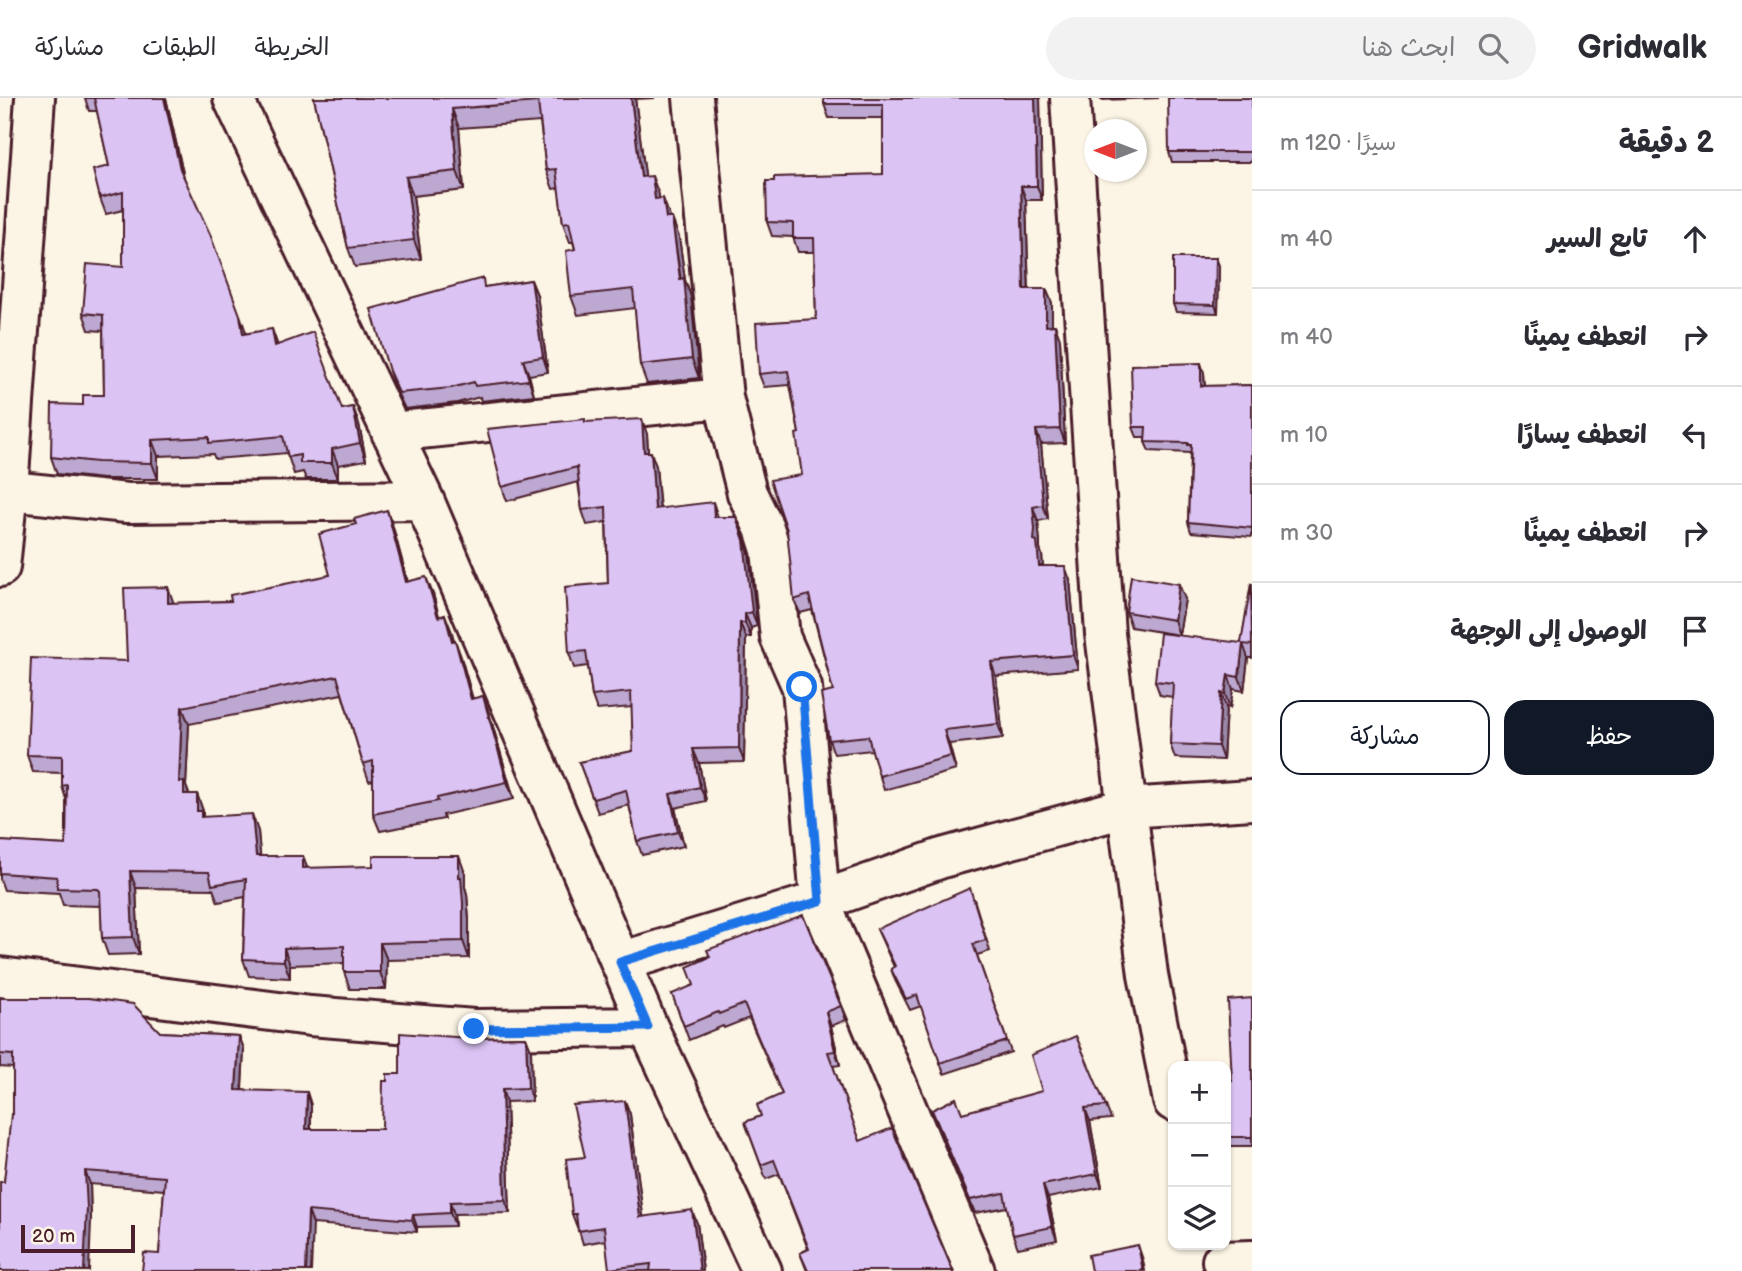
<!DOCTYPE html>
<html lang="ar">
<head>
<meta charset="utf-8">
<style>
  :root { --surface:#fff; --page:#f2f2f3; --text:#2b2b33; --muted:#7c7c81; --line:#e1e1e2; --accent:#111827 }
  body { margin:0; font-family:"Balsamiq Sans","Playpen Sans Arabic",sans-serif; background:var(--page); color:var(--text); direction:rtl }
  .controls { position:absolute; right:21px; bottom:21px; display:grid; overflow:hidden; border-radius:14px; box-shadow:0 2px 5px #0004 }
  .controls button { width:63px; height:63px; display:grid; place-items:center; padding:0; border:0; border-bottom:2px solid var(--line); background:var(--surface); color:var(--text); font:35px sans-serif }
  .compass { position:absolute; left:1084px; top:21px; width:63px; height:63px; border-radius:50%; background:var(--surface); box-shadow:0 2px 5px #0004; rotate:270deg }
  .scale { position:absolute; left:21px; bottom:18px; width:114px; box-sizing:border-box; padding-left:7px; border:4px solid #4a1f2b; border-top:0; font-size:19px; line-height:24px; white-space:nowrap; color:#4a1f2b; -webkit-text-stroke:5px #fcf5e5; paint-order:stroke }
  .stop { position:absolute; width:21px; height:21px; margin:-16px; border:5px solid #1a73e8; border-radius:50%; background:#fff }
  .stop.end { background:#1a73e8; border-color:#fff; box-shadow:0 2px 7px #0008 }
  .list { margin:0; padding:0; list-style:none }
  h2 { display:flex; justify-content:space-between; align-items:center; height:91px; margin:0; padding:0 28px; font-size:30px }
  h2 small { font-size:23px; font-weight:400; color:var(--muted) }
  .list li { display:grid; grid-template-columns:46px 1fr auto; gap:21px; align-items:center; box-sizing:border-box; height:98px; padding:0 28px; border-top:2px solid var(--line) }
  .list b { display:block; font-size:26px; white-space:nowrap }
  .list em { font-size:23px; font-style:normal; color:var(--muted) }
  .actions { display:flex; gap:14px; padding:21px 28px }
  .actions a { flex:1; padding:16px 0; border:2px solid var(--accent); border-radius:21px; text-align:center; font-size:24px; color:var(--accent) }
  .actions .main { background:var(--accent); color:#fff }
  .icon { flex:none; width:38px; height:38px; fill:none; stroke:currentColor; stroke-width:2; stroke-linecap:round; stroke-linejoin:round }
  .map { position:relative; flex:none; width:1252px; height:1173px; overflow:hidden; direction:ltr }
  header { display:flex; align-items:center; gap:42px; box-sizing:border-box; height:98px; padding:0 35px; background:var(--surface); border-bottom:2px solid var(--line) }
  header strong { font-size:33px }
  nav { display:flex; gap:38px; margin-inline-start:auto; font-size:24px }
  .search { width:490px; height:63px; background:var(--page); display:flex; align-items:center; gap:18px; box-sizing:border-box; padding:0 24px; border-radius:38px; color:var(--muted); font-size:26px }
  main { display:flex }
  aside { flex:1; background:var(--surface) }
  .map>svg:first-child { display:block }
</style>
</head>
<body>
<header>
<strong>Gridwalk</strong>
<div class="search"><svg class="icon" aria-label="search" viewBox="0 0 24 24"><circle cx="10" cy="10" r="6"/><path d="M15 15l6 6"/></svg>ابحث هنا</div>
<nav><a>الخريطة</a><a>الطبقات</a><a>مشاركة</a></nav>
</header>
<main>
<aside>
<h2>2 دقيقة<small>سيرًا · 120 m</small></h2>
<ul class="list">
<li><svg class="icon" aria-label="ahead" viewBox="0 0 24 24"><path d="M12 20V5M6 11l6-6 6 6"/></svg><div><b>تابع السير</b></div><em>40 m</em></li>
<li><svg class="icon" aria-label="right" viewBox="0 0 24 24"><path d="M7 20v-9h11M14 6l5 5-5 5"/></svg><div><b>انعطف يمينًا</b></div><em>40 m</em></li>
<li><svg class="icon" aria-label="left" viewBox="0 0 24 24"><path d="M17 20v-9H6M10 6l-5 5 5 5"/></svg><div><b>انعطف يسارًا</b></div><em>10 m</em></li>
<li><svg class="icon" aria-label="right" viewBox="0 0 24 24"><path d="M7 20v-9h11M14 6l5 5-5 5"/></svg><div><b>انعطف يمينًا</b></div><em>30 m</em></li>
<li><svg class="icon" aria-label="arrive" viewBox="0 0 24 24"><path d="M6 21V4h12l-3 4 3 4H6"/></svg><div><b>الوصول إلى الوجهة</b></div></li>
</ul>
<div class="actions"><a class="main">حفظ</a><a>مشاركة</a></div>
</aside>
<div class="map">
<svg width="1252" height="1173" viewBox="0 0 1252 1173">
  <rect width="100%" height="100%" fill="#fcf5e5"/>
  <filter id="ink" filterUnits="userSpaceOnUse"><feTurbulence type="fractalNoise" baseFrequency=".0143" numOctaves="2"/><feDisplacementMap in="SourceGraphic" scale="14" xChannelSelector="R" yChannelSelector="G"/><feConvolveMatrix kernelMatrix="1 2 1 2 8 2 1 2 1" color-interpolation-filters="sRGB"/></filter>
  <g filter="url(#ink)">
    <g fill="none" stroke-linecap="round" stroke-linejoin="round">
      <!-- minor casing -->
      <g stroke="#4a1f2b" stroke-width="44">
        <path id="minor" d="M233 0 424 402 648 929 762 1173
          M693 0 723 300 747 395 764 430 771 452 780 539 802 589 820 803 975 1173
          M1070 0 1105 536 1148 877 1173 1003
          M391 334 723 300
          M0 392 127 405 424 402
          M0 469 8 392 35 0
          M620 864 820 803 942 760 1125 710 1252 702
          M0 879 310 918 474 931 648 929
          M1222 1163 1252 1162"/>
      </g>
      <!-- minor -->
      <use href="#minor" stroke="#fcf5e5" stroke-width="38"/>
    </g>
    <!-- wall -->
    <path fill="#bca8d1" stroke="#4a1f2b" stroke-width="2" d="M85 0H166L184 80 246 236 278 247 342 311 353 309 359 326 366 362 338 367V381H306L303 374 294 376 287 355 215 361 213 356 158 358V381H103L57 376 51 359 83 307 104 297 103 233 89 232 83 215 123 169V112L106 116 100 100 109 68 97 13H89Z
      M314 0H655L635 1 645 78 659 97V101L670 120 679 139 685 182 691 199 699 280 647 286 640 267 635 210 578 217 571 198 575 151 573 144H570L563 125 559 90 553 91 546 72 540 24 459 30 464 92 413 98 421 161 355 169 348 150Z
      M821 0H1040L1042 102H1026L1029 191H1046L1052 205V227H1055L1060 241 1065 345 1041 346 1048 421 1038 423 1040 444V451L1042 457 1043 468 1070 482 1078 571 996 578 1003 640 949 646 956 672 884 692 872 652 834 656 829 642 833 593 812 512 800 515 794 502 802 377 799 335 790 287 764 289 759 276 816 221 814 154H798L793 139 772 138 767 124 883 76V20H829L824 6V0Z
      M1100 0H1159L1101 2Z
      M1252 0V64H1172L1169 54Z
      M1216 160 1219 168 1218 215 1176 214 1173 206Z
      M531 182 537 197 548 274 529 277 534 297 481 303 480 299 457 305 405 311 394 288 389 273 486 189Z
      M1204 275 1205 288 1252 287V439L1191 434 1188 424 1190 355 1149 353 1145 344V339H1137L1133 329Z
      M586 324 647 336 648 354 656 368 660 411 718 419 744 438 749 456 757 528 751 530V539H746L744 664 699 665 706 703 675 710 684 748 642 757 637 743 629 707 598 715 579 664 633 653 632 609 597 612 592 598 588 568 574 570 569 555 608 485 606 424 587 427 582 412 578 384 507 403 502 389Z
      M393 429 408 484 433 496 439 519 445 517 454 542 461 559 473 601 483 598 489 615 514 701 443 717 444 721 380 733 373 716V682L369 683 363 666 342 596 189 626 186 688 189 696H197L203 713V719L258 733 260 758H303L307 770 465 775V789L467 796 469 822V860L387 862 386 891H350L344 874V865L290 867V880L249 878 243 861 245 799 218 804 213 791 136 790 139 856 108 857 102 840 101 808 63 807 59 795 4 792 0 781V743L66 747V701L62 688V675L33 674 27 657 127 563 174 505 231 503 330 477Z
      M1252 485V560H1248L1244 593 1233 591 1230 610 1226 609 1223 662 1175 660 1170 646 1173 599 1160 597 1155 583 1241 545Z
      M1185 501 1179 537 1131 529 1126 514Z
      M974 801 990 853 977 857 1011 954 944 976 921 908 910 912 895 882 891 871 894 869 877 831Z
      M672 896 841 908 846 922 831 928 840 967 833 968 860 1043 953 1173H807L800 1155 808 1151 779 1076 766 1081 745 1024 761 1018 782 996 749 920 724 930 723 928 689 942Z
      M0 900 160 934 239 938 244 951 242 992 311 1007V1031H382L387 983 469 940 526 939 531 952 532 1003 506 1004 510 1115 454 1116 455 1128 417 1129V1134L313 1126 159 1156 164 1092 90 1086 91 1123 4 1084 13 1016V970L0 969Z
      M1252 900V1048H1226V983H1232Z
      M625 1003 630 1016 643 1119 697 1125 703 1173H610L606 1142 583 1146 578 1129H577L572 1116 585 1059Z
      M1106 1008 1111 1021 1090 1023 1102 1089 1048 1100 1057 1142 1018 1150 1013 1137 1007 1109 975 1115 932 1012 962 1015Z"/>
    <!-- shaded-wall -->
    <path fill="#98a" stroke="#4a1f2b" stroke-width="2" d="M164 0H166L186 88 180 71Z
      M631 0H635L648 98 641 79Z
      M1035 0H1040L1042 102 1037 88Z
      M452 11 459 30 464 92 457 73Z
      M652 78 659 97 661 120 655 101Z
      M406 79 413 98 421 161 414 142Z
      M1021 88 1026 102 1029 205 1024 191Z
      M663 100 670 119 673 139 666 120Z
      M672 120 679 139 685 182 691 199 699 280 692 261Z
      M1216 160 1219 168 1218 215 1215 207Z
      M531 182 537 197 548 274 543 259Z
      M1046 191 1052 205V242L1046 228Z
      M240 217 246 234 249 253 243 236Z
      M1055 227 1060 241 1065 345 1060 331Z
      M272 231 278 248H275Z
      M523 262 529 277 534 297 529 282Z
      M1201 265 1204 275 1205 298 1201 288Z
      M353 309 359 326 366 362 360 345Z
      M642 321 647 336 649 369 644 354Z
      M1036 332 1041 346 1048 421 1043 407Z
      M152 342 158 358V381L152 365Z
      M332 351 338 367V381L332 365Z
      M651 354 656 368 661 426 655 411Z
      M713 404 718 419H714Z
      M1033 409 1038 423 1040 444V451L1042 457 1044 482 1039 468 1034 442Z
      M387 412 393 429 412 502 406 484Z
      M738 424 749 456 757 528 752 514Z
      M1065 468 1070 482 1078 571 1073 557Z
      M426 479 433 496 444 536 438 519Z
      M1179 486 1185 501 1179 537 1174 522Z
      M168 489 174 506 168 505Z
      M745 516 751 530V539L745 525Z
      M445 517 452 534 458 560 452 543Z
      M740 525 746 539 744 664 739 650Z
      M455 542 461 559 477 619 471 601Z
      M1243 546 1248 560 1244 593 1239 579Z
      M991 564 996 578 1003 640 998 626Z
      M1228 577 1233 591 1230 610 1225 596Z
      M1221 595 1226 609 1223 662 1218 648Z
      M483 598 489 615 514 701 507 684Z
      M182 609 189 626 186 688 191 701V713L179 684Z
      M944 632 949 646 956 672 951 658Z
      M693 651 699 665 706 703 700 689Z
      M197 696 203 713V719L207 730 197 713Z
      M670 696 675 710 684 748 678 734Z
      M252 716 258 733 262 775 256 758Z
      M303 758 309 775 303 770Z
      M459 758 465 775V789L467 796 469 822V860L463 843 459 779Z
      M130 773 136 790 139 856 133 839Z
      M380 845 387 862 386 891 380 874Z
      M284 850 290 867V880L284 863Z
      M826 914 831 928 840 967 835 953Z
      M239 938 244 951 241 1005 236 992Z
      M526 939 531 952 532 1003 528 990Z
      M502 991 506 1004 510 1115 505 1102Z
      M307 994 311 1007 310 1044 306 1031Z
      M625 1003 630 1016 645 1132 640 1119Z
      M1085 1010 1090 1023 1102 1089 1097 1076Z
      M85 1073 90 1086 91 1123 89 1173H84Z
      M1043 1087 1048 1100 1057 1142 1052 1129Z
      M450 1104 454 1116 455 1128 450 1115Z
      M692 1112 697 1125 703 1173H700Z
      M308 1113 313 1126 311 1173H306Z
      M413 1117 417 1129V1134L412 1122Z
      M1138 1147 1143 1162 1145 1173H1143Z"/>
    <!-- building -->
    <path fill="#dbc3f3" stroke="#4a1f2b" stroke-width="2" d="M94 0H164L180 71 210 136 240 217 243 236 272 231 275 248 313 234 342 311 353 309 360 345 332 351V365H300V357L288 359 283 338 209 345V339L152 342V365L97 364 51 359 52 306 83 307V297H104L103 217 83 215 87 166 123 169V94L100 100 93 72 109 68Z
      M314 0H631L641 79 652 78 655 101 663 100 666 120H672L680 181 684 180 692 261 640 267 633 191 571 198 566 153 575 151 569 124 563 125 556 71 546 72 538 4 452 11 457 73 406 79 414 142 348 150Z
      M824 0H1035L1037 88H1021L1024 191H1046V228L1055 227 1060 331 1036 332 1043 407 1033 409 1035 431 1034 442 1037 443 1039 468H1065L1073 557 991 564 998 626 944 632 951 658 879 678 868 638 829 642 821 596 833 593 809 497 794 502 787 432 770 382 802 377 796 336 799 335 788 273 759 276 756 225 816 221 814 140H793V125L767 124 766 83H774V79L883 76V6H824Z
      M1168 0H1252V63V54H1169Z
      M1173 160H1216L1215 207 1173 206Z
      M483 180 484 189 531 182 543 259 523 262 529 282 475 288 474 284 451 290 399 295 389 273 371 211Z
      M1201 265V288L1252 287V430L1188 424 1191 347H1188V345L1145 344 1146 329H1133L1131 267Z
      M585 321V324L642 321 644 354H651L655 411 713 404 714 419H736L744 442 752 514 745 516V525H740L739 650 693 651 700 689 670 696 678 734 637 743 626 692 593 701 579 664 633 653 631 594 592 598 586 553 569 555 565 489 608 485 606 409 582 412 577 369 502 389 487 331Z
      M387 412 406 484 426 479 438 519 445 517 452 543 455 542 471 601 483 598 507 684 437 700 438 703 373 716V663L363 666 337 578 182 609 179 684H184V696H197V713H201V719L252 716 256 758H303V770L373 768V758H459V779H461L463 805V843L380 845V874H344V848L284 850V863L243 861 246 781 212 787 209 774 130 773 133 839 102 840 100 793 98 791 57 790V779L0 775V743L66 747 67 687 62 688V658L27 657 31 560 127 563 124 490 168 489V505L231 503 230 497 330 477 319 436 356 426 354 421Z
      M1131 478 1179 486 1174 522 1126 514Z
      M1251 485 1252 547 1243 546 1239 579 1228 577 1225 596 1221 595 1218 648 1170 646 1173 585 1155 583 1160 535 1241 545Z
      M970 790 986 842 973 846 1007 943 940 965 917 897 906 901 891 871 895 868 877 831Z
      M803 817 841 908 826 914 835 953 828 954 860 1043 892 1030 953 1173H808L800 1155 809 1151 774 1062 761 1067 745 1024 761 1018 757 1007 782 996 744 906 719 916 718 914 684 928 672 896 694 887 687 869 710 859 707 852Z
      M0 900H89L133 906 160 934 239 938 236 992 307 994 306 1031H382L383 983H387V976H400V935L469 940 526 939 528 990 502 991 505 1102 450 1104V1115L413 1117 412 1122 308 1113 306 1173H142L144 1155 159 1156 165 1079 85 1073 87 1110 84 1173H0V1084H4L11 1016H13V957L0 956Z
      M1252 900V1039H1226V983H1232L1228 902Z
      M1076 938 1106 1008 1085 1010 1097 1076 1043 1087 1052 1129 1013 1137 1004 1095 970 1102 932 1012 956 1000 962 1015 1042 993 1031 957Z
      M625 1003 640 1119 692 1112 700 1173H650L651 1166 609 1171 604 1129 578 1133 576 1116H572L566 1061 585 1059 573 1007Z
      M1138 1147 1143 1173H1091L1088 1157Z"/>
  </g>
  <g fill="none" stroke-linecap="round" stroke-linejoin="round" filter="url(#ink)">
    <!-- route -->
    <path stroke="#1a73e8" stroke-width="9" d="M474 931 648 929 620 864 820 803 802 589"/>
  </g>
</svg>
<div class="controls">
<button>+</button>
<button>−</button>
<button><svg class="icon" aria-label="layers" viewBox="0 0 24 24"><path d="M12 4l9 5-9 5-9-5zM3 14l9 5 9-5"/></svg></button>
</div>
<svg class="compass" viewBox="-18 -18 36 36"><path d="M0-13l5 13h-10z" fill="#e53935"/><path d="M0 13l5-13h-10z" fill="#7c7c81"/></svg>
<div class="scale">20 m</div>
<div class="stop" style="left:802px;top:589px"></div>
<div class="stop end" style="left:474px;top:931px"></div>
</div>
</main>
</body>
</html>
